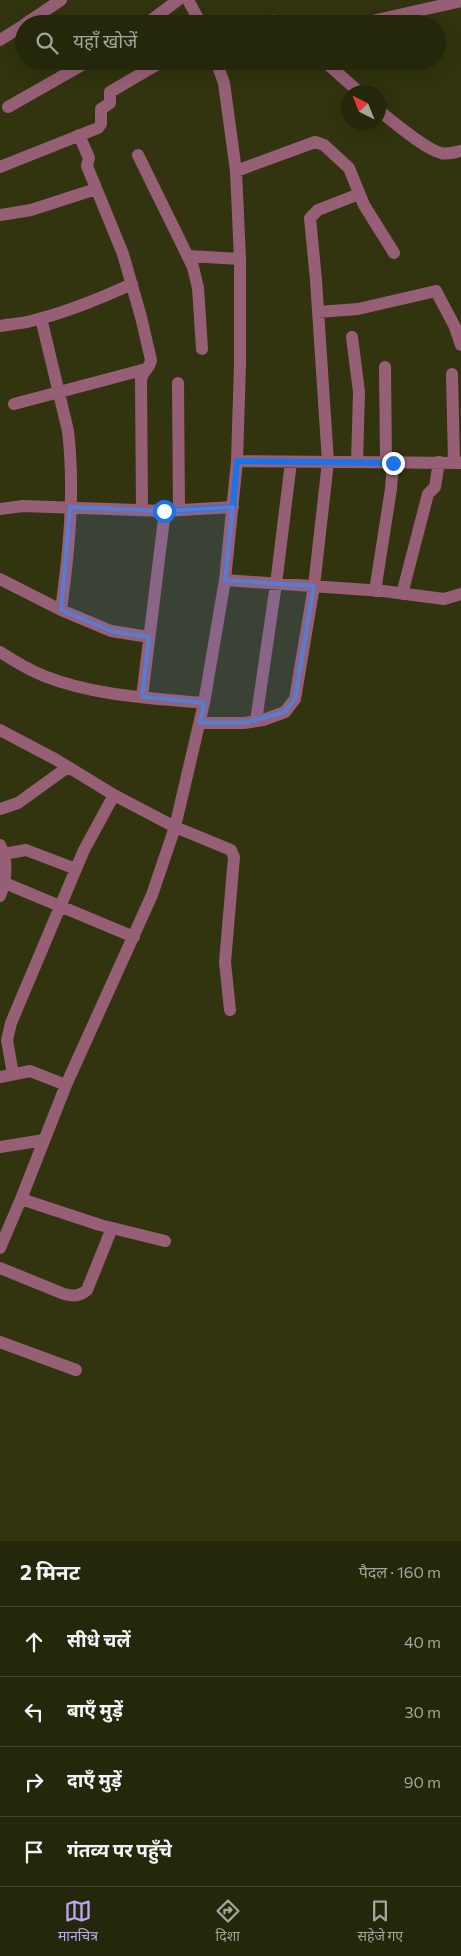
<!DOCTYPE html>
<html lang="hi">
<head>
<meta charset="utf-8">
<style>
  :root { --surface:#25270a; --page:#2d2f13; --text:#f1f3f6; --muted:#a3a59c; --line:#42442b; --accent:#baaaf6 }
  body { margin:0; font-family:Commissioner,"Noto Sans Devanagari",sans-serif; background:var(--page); color:var(--text) }
  .compass { position:absolute; left:341px; top:85px; width:45px; height:45px; border-radius:50%; background:var(--surface); box-shadow:0 5px 20px #0002; rotate:317deg }
  .stop { position:absolute; width:15px; height:15px; margin:-11px; border:4px solid #1a73e8; border-radius:50%; background:#fff }
  .stop.end { background:#1a73e8; border-color:#fff; box-shadow:0 1px 5px #0008 }
  .list { margin:0; padding:0; list-style:none }
  h2 { display:flex; justify-content:space-between; align-items:center; height:65px; margin:0; padding:0 20px; font-size:21px }
  h2 small { font-size:16px; font-weight:400; color:var(--muted) }
  .list li { display:grid; grid-template-columns:32px 1fr auto; gap:15px; align-items:center; box-sizing:border-box; height:70px; padding:0 20px; border-top:1px solid var(--line) }
  .list b { display:block; font-size:19px; white-space:nowrap }
  .list em { font-size:16px; font-style:normal; color:var(--muted) }
  .icon { flex:none; width:28px; height:28px; fill:none; stroke:currentColor; stroke-width:2; stroke-linecap:round; stroke-linejoin:round }
  .map { position:relative; flex:none; width:461px; height:1541px; overflow:hidden }
  .search { position:absolute; background:var(--surface); box-shadow:0 5px 20px #0002; left:15px; right:15px; top:15px; height:55px; display:flex; align-items:center; gap:12px; box-sizing:border-box; padding:0 18px; border-radius:28px; color:var(--muted); font-size:19px }
  .sheet { height:345px; background:var(--surface) }
  nav { display:flex; justify-content:space-around; align-items:center; box-sizing:border-box; height:70px; border-top:1px solid var(--line); background:var(--surface); font-size:14px; color:var(--muted) }
  nav a { display:grid; justify-items:center; gap:2px }
  nav .on { color:var(--accent) }
  .map>svg:first-child { display:block }
</style>
</head>
<body>
<div class="map">
<svg width="461" height="1541" viewBox="0 0 461 1541">
  <rect width="100%" height="100%" fill="#31340e"/>
  <g fill="none" stroke-linecap="round" stroke-linejoin="round">
    <!-- minor -->
    <path stroke="#965f76" stroke-width="12" d="M188 0 201 24
      M25 24 61 0
      M146 24 178 0
      M253 24C266 20 277 19 290 24
      M359 24 461 1
      M0 40 24 25
      M324 61 359 92
      M8 107 89 61
      M378 110C393 121 424 149 441 153 447 155 455 152 461 151
      M79 135 89 158 87 166 123 254 141 317 151 360C150 368 143 371 141 379L142 510
      M138 155 193 267 198 288 202 349
      M0 167 98 128 101 124V109L110 103V92L163 61
      M236 171 315 142 324 145 349 168 364 205 394 253
      M0 215 31 210 96 189
      M189 256 240 259
      M318 312 358 309 436 291 455 327 461 345
      M41 318 68 431C75 490 69 551 61 610
      M0 326C10 324 20 324 31 321 65 313 99 299 132 284
      M352 337 359 392 357 462
      M385 367 386 463
      M452 374 454 462
      M178 383 179 510
      M14 404 146 369
      M237 461 461 463
      M0 509 23 506 165 511 233 507
      M0 579 61 610 111 631 149 637
      M225 580 383 591 444 599 461 594
      M375 591 391 489 393 463
      M402 594 428 494 435 487 439 462
      M0 652C14 661 29 670 44 676 95 696 151 698 204 703
      M142 697 165 511
      M256 721 276 584 291 462
      M200 723H244L263 720 285 712 295 699 314 586 328 462 316 280 310 218 318 210 359 194
      M0 730 55 759 114 795 175 827 231 850 234 857 225 962 230 1010
      M0 809 18 803 68 767
      M0 845C8 861 6 880 0 896
      M3 854 26 850 76 869
      M0 881 134 937
      M13 1074 7 1040 11 1023 84 850 114 795
      M0 1077 30 1071 66 1085
      M0 1147 44 1140
      M21 1199 100 1225 165 1241
      M0 1248 21 1199 66 1085 152 895 175 827 204 703 225 580 237 461 240 364V259L236 171 224 83 216 61
      M0 1268 64 1294C73 1296 79 1297 87 1290L112 1228
      M0 1342 76 1370"/>
  </g>
  <g fill="none" stroke-linecap="round" stroke-linejoin="round">
    <!-- route -->
    <path stroke="#1a73e8" stroke-width="6" d="M164 511 233 507 237 461 393 463"/>
  </g>
  <!-- marked area -->
  <path fill="#587cd2" fill-opacity="0.2" stroke="#587cd2" stroke-width="4" stroke-linejoin="round" d="M70 507 165 511 233 507 225 580 314 586 295 699 285 712 244 723H200L204 703 142 697 149 637 111 631 61 610Z"/>
</svg>
<svg class="compass" viewBox="-18 -18 36 36"><path d="M0-13l5 13h-10z" fill="#e53935"/><path d="M0 13l5-13h-10z" fill="#a3a59c"/></svg>
<div class="stop" style="left:164px;top:511px"></div>
<div class="stop end" style="left:393px;top:463px"></div>
<div class="search"><svg class="icon" aria-label="search" viewBox="0 0 24 24"><circle cx="10" cy="10" r="6"/><path d="M15 15l6 6"/></svg>यहाँ खोजें</div>
</div>
<section class="sheet">
<h2>2 मिनट<small>पैदल · 160 m</small></h2>
<ul class="list">
<li><svg class="icon" aria-label="ahead" viewBox="0 0 24 24"><path d="M12 20V5M6 11l6-6 6 6"/></svg><div><b>सीधे चलें</b></div><em>40 m</em></li>
<li><svg class="icon" aria-label="left" viewBox="0 0 24 24"><path d="M17 20v-9H6M10 6l-5 5 5 5"/></svg><div><b>बाएँ मुड़ें</b></div><em>30 m</em></li>
<li><svg class="icon" aria-label="right" viewBox="0 0 24 24"><path d="M7 20v-9h11M14 6l5 5-5 5"/></svg><div><b>दाएँ मुड़ें</b></div><em>90 m</em></li>
<li><svg class="icon" aria-label="arrive" viewBox="0 0 24 24"><path d="M6 21V4h12l-3 4 3 4H6"/></svg><div><b>गंतव्य पर पहुँचे</b></div></li>
</ul>
</section>
<nav>
<a class="on"><svg class="icon" aria-label="map" viewBox="0 0 24 24"><path d="M3 6l6-2 6 2 6-2v14l-6 2-6-2-6 2zM9 4v14M15 6v14"/></svg>मानचित्र</a>
<a><svg class="icon" aria-label="directions" viewBox="0 0 24 24"><path d="M12 3l9 9-9 9-9-9zM9 14v-3h6M13 9l2 2-2 2"/></svg>दिशा</a>
<a><svg class="icon" aria-label="saved" viewBox="0 0 24 24"><path d="M7 4h10v16l-5-4-5 4z"/></svg>सहेजे गए</a>
</nav>
</body>
</html>
